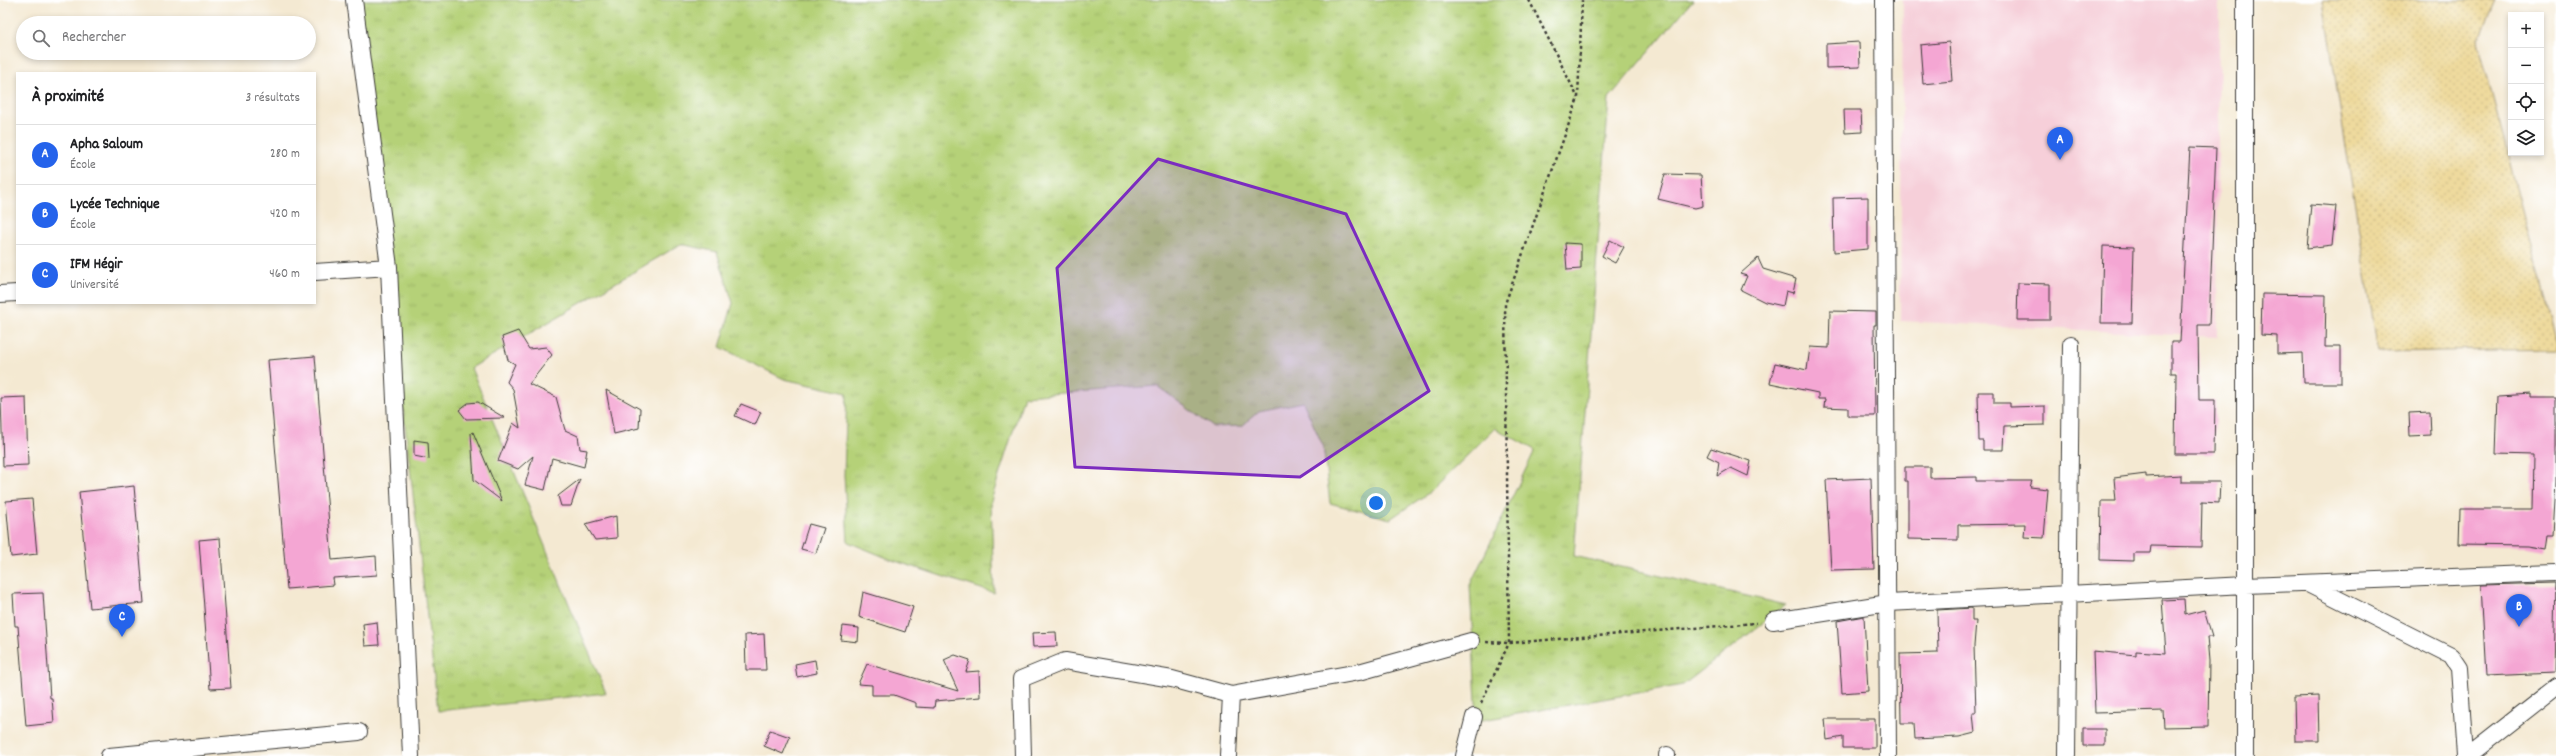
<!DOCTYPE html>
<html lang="fr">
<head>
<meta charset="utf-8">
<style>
  :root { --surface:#fff; --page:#f2f2f2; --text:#202124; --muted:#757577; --line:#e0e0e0; --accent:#2563eb }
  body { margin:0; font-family:Dekko,sans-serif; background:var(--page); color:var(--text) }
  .controls { position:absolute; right:12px; top:12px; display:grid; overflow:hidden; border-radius:0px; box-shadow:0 2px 6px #0003 }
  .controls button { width:36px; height:36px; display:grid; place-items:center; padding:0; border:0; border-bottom:1px solid var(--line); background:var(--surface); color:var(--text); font:20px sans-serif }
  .you { position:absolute; left:1376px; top:503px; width:14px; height:14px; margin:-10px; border:3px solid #fff; border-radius:50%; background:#1a73e8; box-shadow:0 0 0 6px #1a73e833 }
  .badge { display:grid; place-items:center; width:26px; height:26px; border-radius:50%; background:var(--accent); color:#fff; font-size:13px; font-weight:700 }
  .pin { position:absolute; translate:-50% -33px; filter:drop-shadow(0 1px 2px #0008) }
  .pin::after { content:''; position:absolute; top:21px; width:14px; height:12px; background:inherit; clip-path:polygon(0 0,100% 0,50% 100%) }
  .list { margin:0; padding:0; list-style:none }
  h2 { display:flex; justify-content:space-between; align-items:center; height:52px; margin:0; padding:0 16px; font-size:17px }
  h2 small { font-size:13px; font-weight:400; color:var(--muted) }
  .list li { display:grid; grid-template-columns:26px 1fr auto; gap:12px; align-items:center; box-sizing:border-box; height:60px; padding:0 16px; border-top:1px solid var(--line) }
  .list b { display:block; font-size:15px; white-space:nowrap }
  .list p { margin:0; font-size:13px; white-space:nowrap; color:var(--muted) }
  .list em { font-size:13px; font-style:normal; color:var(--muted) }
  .icon { flex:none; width:22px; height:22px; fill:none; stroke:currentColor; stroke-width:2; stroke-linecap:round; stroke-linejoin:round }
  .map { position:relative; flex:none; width:2556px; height:756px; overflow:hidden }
  .search { position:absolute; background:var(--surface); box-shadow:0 2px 6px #0003; left:16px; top:16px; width:300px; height:44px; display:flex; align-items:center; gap:10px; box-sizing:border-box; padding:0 14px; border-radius:22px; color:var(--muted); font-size:15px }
  .panel { position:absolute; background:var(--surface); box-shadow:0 2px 6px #0003; left:16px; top:72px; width:300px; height:232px; border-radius:0px }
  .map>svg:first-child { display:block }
</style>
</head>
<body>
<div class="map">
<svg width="2556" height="756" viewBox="0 0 2556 756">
  <defs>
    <pattern id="grass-tufts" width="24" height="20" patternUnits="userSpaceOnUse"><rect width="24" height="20" fill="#b5d178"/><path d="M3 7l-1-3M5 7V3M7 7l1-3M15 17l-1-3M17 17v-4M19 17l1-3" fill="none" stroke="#9bb367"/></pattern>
    <pattern id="sand-dots" width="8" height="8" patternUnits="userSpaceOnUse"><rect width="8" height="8" fill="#eeda9e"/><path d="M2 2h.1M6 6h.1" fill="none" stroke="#ccba88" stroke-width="1.8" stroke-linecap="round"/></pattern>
  </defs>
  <rect width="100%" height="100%" fill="#fff"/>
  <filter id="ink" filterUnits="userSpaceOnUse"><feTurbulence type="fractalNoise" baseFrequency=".025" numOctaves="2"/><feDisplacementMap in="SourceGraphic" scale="8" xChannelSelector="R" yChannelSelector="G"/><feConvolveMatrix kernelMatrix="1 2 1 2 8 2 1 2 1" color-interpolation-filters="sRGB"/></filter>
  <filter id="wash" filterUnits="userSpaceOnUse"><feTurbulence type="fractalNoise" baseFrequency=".012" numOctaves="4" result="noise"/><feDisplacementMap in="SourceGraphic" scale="16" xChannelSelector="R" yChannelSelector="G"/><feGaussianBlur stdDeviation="0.9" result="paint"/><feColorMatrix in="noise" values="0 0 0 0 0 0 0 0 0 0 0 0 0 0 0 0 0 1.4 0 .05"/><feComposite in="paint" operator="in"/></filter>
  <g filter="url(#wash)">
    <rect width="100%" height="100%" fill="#f4e9d2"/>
    <!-- built -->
    <path fill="#f6cfd9" d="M1903 0H2219L2217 337 1900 321Z"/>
    <!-- grass -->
    <path fill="url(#grass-tufts)" stroke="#68764a" d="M356 0H1693L1609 98 1574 556 1786 605 1683 685 1477 721 1470 585 1535 450 1495 428 1430 492 1390 519 1330 503 1323 446 1303 402 1259 411 1242 426 1213 427 1157 386 1024 396 991 501 994 593 892 560 848 542 844 475 847 393 784 379 720 347 733 303 717 252 681 244 471 368 606 693 438 711Z"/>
    <!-- sand -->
    <path fill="url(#sand-dots)" stroke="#857b5d" d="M2323 0H2495L2478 41 2556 340V349L2378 352Z"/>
    <g id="blocks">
      <!-- building -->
      <path fill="#f4a6d3" d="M1859 42 1860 67 1826 68V44Z
        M1949 42 1952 81 1923 84 1920 45Z
        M1844 110H1861L1862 132 1845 133Z
        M2190 147 2216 148 2209 325H2198L2199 400H2215L2214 454H2175L2176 373H2171V342H2180Z
        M1665 174 1701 175 1703 206 1695 208 1658 199Z
        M1868 197V249L1834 252 1833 198Z
        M2311 204 2336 206 2332 245 2307 248Z
        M1610 240 1624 247 1615 263 1602 256Z
        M1565 243 1581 244V269L1567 270Z
        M2103 246 2134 247 2132 323H2101Z
        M1758 258 1763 269 1796 279 1793 293 1786 291 1783 306 1765 302 1741 290 1747 276 1740 274Z
        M2018 283 2050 284V320H2017Z
        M2262 294 2326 295 2325 347H2341V383H2304L2303 353 2277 354V336L2261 335Z
        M1830 311 1876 312V325H1874L1875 416H1848V408L1824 407 1825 399H1818V393L1770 383 1775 363 1807 370 1810 347 1829 348Z
        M518 331 529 349 546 347 552 355 529 384 556 397 565 430 578 436 580 449 587 450 584 467 552 458 545 490 525 485 533 456 518 469 498 461 513 423 520 428 513 389 507 382 515 364 508 360 502 337Z
        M315 356 332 560 376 556 377 575 333 578 334 585 287 589 268 360Z
        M606 390 640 409 639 428 614 434Z
        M1978 392H1994V403H2010V407L2045 406V425L2004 426 2003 450H1983V441H1979Z
        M2531 394V398H2556V483L2553 535H2547L2545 549 2528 546 2459 545 2460 509H2532L2533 455 2496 454 2498 396Z
        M26 397 28 465 3 466 1 398Z
        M478 402 505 418 466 419 459 410 468 403Z
        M741 404 761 412 755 425 735 416Z
        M2430 412 2431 435 2410 436 2409 413Z
        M473 432 502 501 474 480 471 433Z
        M414 440 428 442 429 459 414 456Z
        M1711 448 1751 461 1748 476 1731 468 1717 476 1719 462 1707 456Z
        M1905 467H1930V478L1976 477V481H2032L2030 487 2048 489 2044 538 2024 537 2025 524 1958 525V540L1908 539V481H1905Z
        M2146 474V477L2181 475V482H2220L2219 503 2202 502 2201 547 2151 546 2150 553H2134V561L2100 560 2101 501H2116L2114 478Z
        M1871 478 1874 569 1831 570 1826 480Z
        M580 479 571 506H561L558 496Z
        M134 486 144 603 90 608 79 492Z
        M32 499 37 554 11 557 6 501Z
        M616 516 617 538 595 540 585 524Z
        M809 524 824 528 816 553 801 549Z
        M220 538 231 688 210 689 199 540Z
        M2556 583 2554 673 2486 676 2481 585Z
        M863 592 913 607 905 632 859 617Z
        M43 593 50 698H52L54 723 26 726 18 626H15L13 594Z
        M2184 599 2185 615 2204 610 2212 637H2207L2209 661 2208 726 2164 727 2163 711 2095 713 2093 651 2136 655V651L2166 653 2162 600Z
        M1972 608V621H1976L1974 646 1976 713H1973L1975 733 1959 737 1915 739 1914 723H1901L1900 654 1938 653 1937 610Z
        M1864 616 1868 691 1842 693 1837 621Z
        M377 622 379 645 365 646 363 624Z
        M843 626 859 628 858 642 841 640Z
        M1056 632 1057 646 1033 647 1032 633Z
        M764 634 766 670H746L745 635Z
        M955 655 970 660 966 672 979 671 980 697 935 701 934 708 916 707V703L894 695H872V685L858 684 867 664 958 691 944 660Z
        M815 660 817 673 797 677 795 664Z
        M2318 696 2319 741H2295L2294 697Z
        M1825 719H1875V748H1843V737L1827 740Z
        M2083 729H2105V746H2083Z
        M770 730 790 737 783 754 764 746Z"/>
    </g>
  </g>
  <g filter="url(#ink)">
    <use href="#blocks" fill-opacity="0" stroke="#3c3b37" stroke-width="1"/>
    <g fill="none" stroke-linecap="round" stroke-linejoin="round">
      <!-- street casing -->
      <g stroke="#3c3b37" stroke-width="18">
        <path id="street" d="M354 0 389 267 411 756
          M1884 0 1888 756
          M2245 0V756
          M315 272 389 267
          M0 294 17 293
          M2306 583 2451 656 2459 668 2465 756
          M1773 621 1888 603 2246 585 2556 573
          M109 756 359 732
          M1023 756 1021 679 1065 661 1172 679 1231 695 1359 672 1471 641
          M1228 756 1231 695
          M1464 756 1474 717
          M1667 756V755
          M2067 756 2071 344
          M2468 756 2556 687"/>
      </g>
      <!-- path -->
      <path stroke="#3c3b37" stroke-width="2.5" stroke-dasharray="3 3" stroke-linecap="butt" d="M1529 0 1578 98
        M1486 642 1509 643 1756 623
        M1481 703 1509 643 1505 304 1578 98 1582 0"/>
      <!-- street -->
      <use href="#street" stroke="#fff" stroke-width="16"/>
    </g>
  </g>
  <!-- marked area -->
  <path fill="#7b2cbf" fill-opacity="0.2" stroke="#7b2cbf" stroke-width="3" stroke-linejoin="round" d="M1158 159 1346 214 1429 391 1300 477 1075 467 1057 268Z"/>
</svg>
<div class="controls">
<button>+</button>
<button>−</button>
<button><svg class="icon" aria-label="locate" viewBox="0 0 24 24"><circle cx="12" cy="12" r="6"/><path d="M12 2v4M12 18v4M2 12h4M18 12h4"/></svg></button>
<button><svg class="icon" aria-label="layers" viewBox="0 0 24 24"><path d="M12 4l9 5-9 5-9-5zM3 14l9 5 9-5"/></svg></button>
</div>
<div class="you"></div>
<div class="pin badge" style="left:2060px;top:160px">A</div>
<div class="pin badge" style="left:2519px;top:627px">B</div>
<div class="pin badge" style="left:122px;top:637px">C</div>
<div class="search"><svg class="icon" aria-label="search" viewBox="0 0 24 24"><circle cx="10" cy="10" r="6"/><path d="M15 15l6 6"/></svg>Rechercher</div>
<section class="panel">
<h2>À proximité<small>3 résultats</small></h2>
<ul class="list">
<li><span class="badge">A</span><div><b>Apha Saloum</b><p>École</p></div><em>280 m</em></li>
<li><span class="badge">B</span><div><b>Lycée Technique</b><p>École</p></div><em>420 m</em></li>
<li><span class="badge">C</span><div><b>IFM Hégir</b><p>Université</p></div><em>460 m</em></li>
</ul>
</section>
</div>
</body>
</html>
